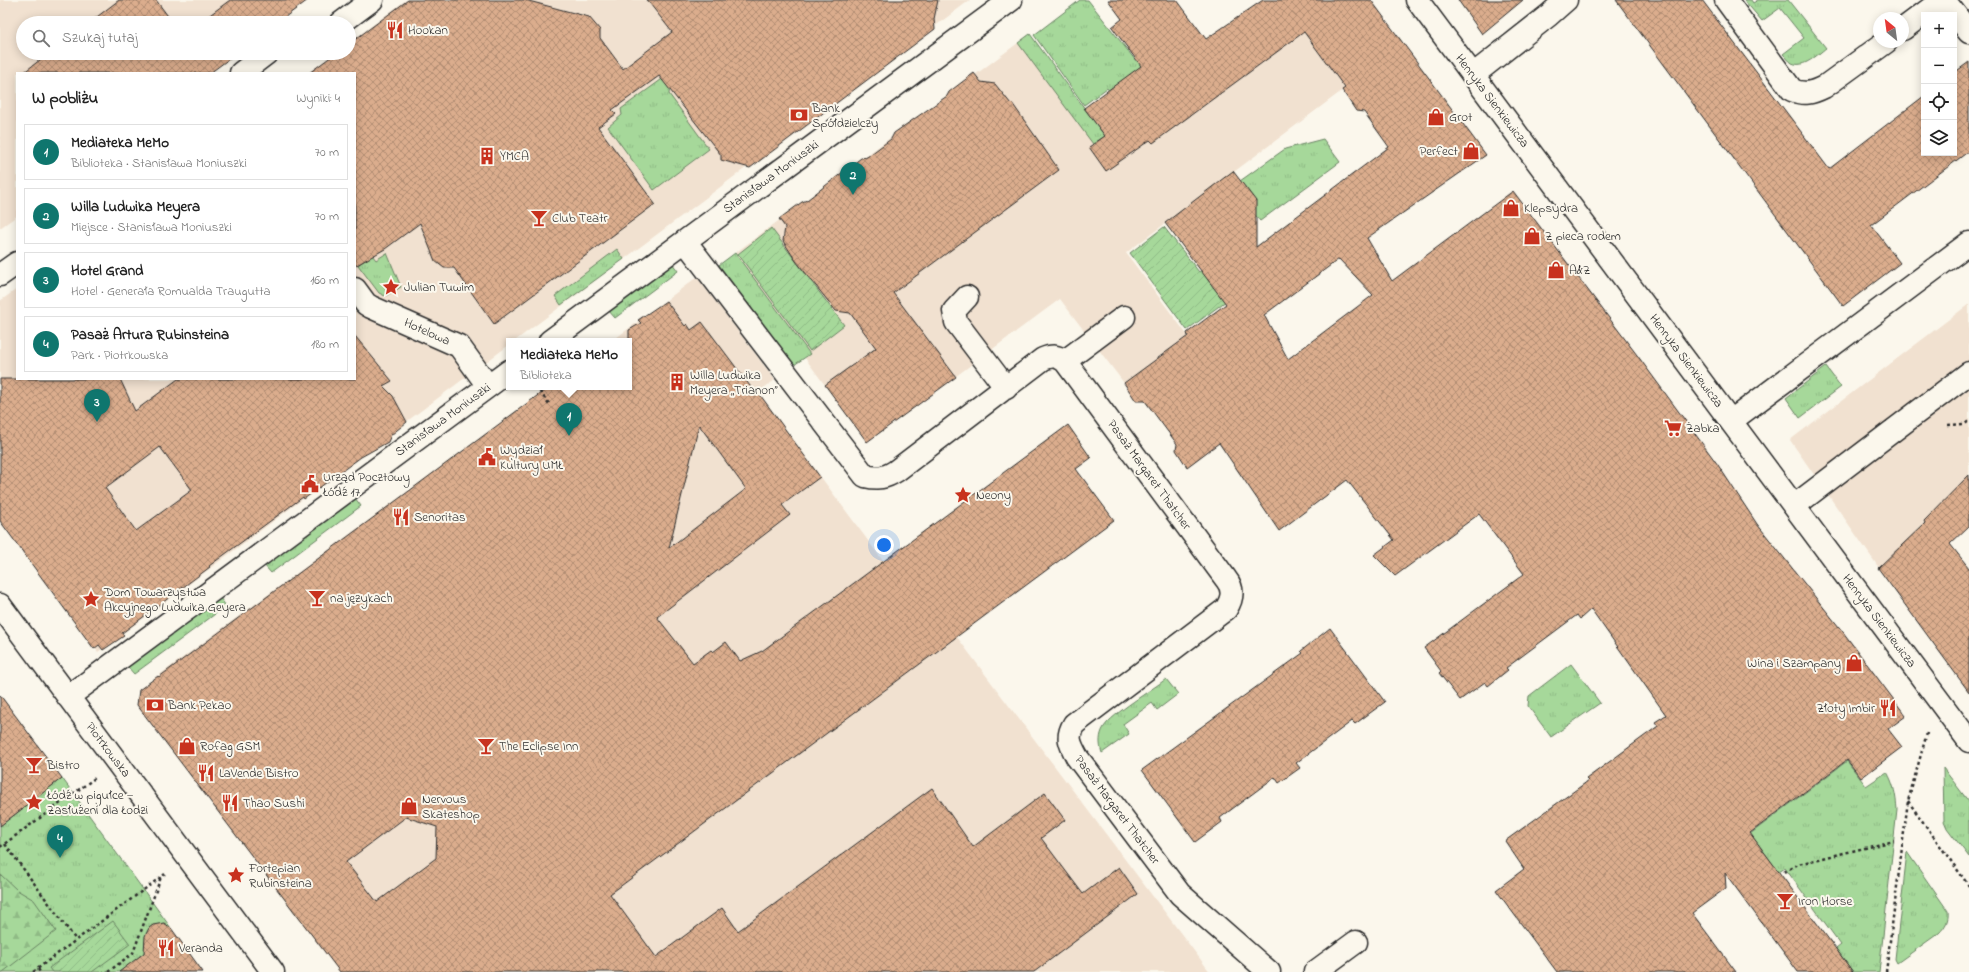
<!DOCTYPE html>
<html lang="pl">
<head>
<meta charset="utf-8">
<style>
  :root { --surface:#fff; --page:#f2f2f2; --text:#222; --muted:#767676; --line:#e0e0e0; --accent:#0f766e }
  body { margin:0; font-family:"Indie Flower",sans-serif; background:var(--page); color:var(--text) }
  .controls { position:absolute; right:12px; top:12px; display:grid; overflow:hidden; border-radius:0px; box-shadow:0 2px 10px #0003 }
  .controls button { width:36px; height:36px; display:grid; place-items:center; padding:0; border:0; border-bottom:1px solid var(--line); background:var(--surface); color:var(--text); font:20px sans-serif }
  .compass { position:absolute; left:1873px; top:12px; width:36px; height:36px; border-radius:50%; background:var(--surface); box-shadow:0 2px 10px #0003; rotate:331deg }
  .you { position:absolute; left:884px; top:545px; width:14px; height:14px; margin:-10px; border:3px solid #fff; border-radius:50%; background:#1a73e8; box-shadow:0 0 0 6px #1a73e833 }
  .badge { display:grid; place-items:center; width:26px; height:26px; border-radius:50%; background:var(--accent); color:#fff; font-size:13px; font-weight:700 }
  .pin { position:absolute; translate:-50% -33px; filter:drop-shadow(0 1px 2px #0008) }
  .pin::after { content:''; position:absolute; top:21px; width:14px; height:12px; background:inherit; clip-path:polygon(0 0,100% 0,50% 100%) }
  .popup { position:absolute; left:506px; top:338px; width:126px; height:52px; box-sizing:border-box; display:grid; place-content:center; border-radius:0px; background:var(--surface); filter:drop-shadow(0 1px 3px #0005); font-size:13px; white-space:nowrap; color:var(--muted) }
  .popup b { font-size:15px; color:var(--text) }
  .popup::after { content:''; position:absolute; left:50%; top:100%; margin-left:-8px; border:8px solid transparent; border-top-color:var(--surface) }
  .list { margin:0; padding:0; list-style:none }
  h2 { display:flex; justify-content:space-between; align-items:center; height:52px; margin:0; padding:0 16px; font-size:17px }
  h2 small { font-size:13px; font-weight:400; color:var(--muted) }
  .list li { display:grid; grid-template-columns:26px 1fr auto; gap:12px; align-items:center; box-sizing:border-box; height:56px; margin:0 8px 8px; padding:0 8px; border:1px solid var(--line); border-radius:0px }
  .list b { display:block; font-size:15px; white-space:nowrap }
  .list p { margin:0; font-size:13px; white-space:nowrap; color:var(--muted) }
  .list em { font-size:13px; font-style:normal; color:var(--muted) }
  .icon { flex:none; width:22px; height:22px; fill:none; stroke:currentColor; stroke-width:2; stroke-linecap:round; stroke-linejoin:round }
  .map { position:relative; flex:none; width:1969px; height:972px; overflow:hidden }
  .search { position:absolute; background:var(--surface); box-shadow:0 2px 10px #0003; left:16px; top:16px; width:340px; height:44px; display:flex; align-items:center; gap:10px; box-sizing:border-box; padding:0 14px; border-radius:22px; color:var(--muted); font-size:15px }
  .panel { position:absolute; background:var(--surface); box-shadow:0 2px 10px #0003; left:16px; top:72px; width:340px; height:308px; border-radius:0px }
  .map>svg:first-child { display:block }
</style>
</head>
<body>
<div class="map">
<svg width="1969" height="972" viewBox="0 0 1969 972">
  <defs>
    <pattern id="grass-tufts" width="24" height="20" patternUnits="userSpaceOnUse"><rect width="24" height="20" fill="#a6d89a"/><path d="M3 7l-1-3M5 7V3M7 7l1-3M15 17l-1-3M17 17v-4M19 17l1-3" fill="none" stroke="#8fba85"/></pattern>
    <pattern id="forest-firs" width="22" height="20" patternUnits="userSpaceOnUse"><rect width="22" height="20" fill="#a6d89a"/><path d="M5 1l3.5 6h-7zM16 11l3.5 6h-7z" fill="#8fba85"/></pattern>
    <pattern id="garden-furrows" width="10" height="10" patternUnits="userSpaceOnUse"><rect width="10" height="10" fill="#a6d89a"/><path d="M-1 1l2-2M0 10L10 0M9 11l2-2" fill="none" stroke="#8fba85"/></pattern>
    <pattern id="building-cross-hatch" width="8" height="8" patternUnits="userSpaceOnUse"><rect width="8" height="8" fill="#dbad8d"/><path d="M0 0l8 8M0 8l8-8" fill="none" stroke="#b28d73"/></pattern>
  </defs>
  <rect width="100%" height="100%" fill="#fbf7ec"/>
  <filter id="ink" filterUnits="userSpaceOnUse"><feTurbulence type="fractalNoise" baseFrequency=".025" numOctaves="2"/><feDisplacementMap in="SourceGraphic" scale="8" xChannelSelector="R" yChannelSelector="G"/><feConvolveMatrix kernelMatrix="1 2 1 2 8 2 1 2 1" color-interpolation-filters="sRGB"/></filter>
  <g filter="url(#ink)">
    <!-- built -->
    <path fill="#f1e1d0" d="M0 0H308L277 23H23V53H236L209 73H17V216L0 228Z
      M406 0H970L516 340 509 341V345L98 652 0 520V301L17 289V379H355V73H308L335 53H349V43Z
      M1288 0 1403 45 1126 253 1188 336 1124 383 1060 299 867 442 805 358 810 354 735 253 1030 34 1105 136Z
      M697 277 775 380 758 392 883 561 1028 455 1089 538 957 637 1210 972H339L137 705 139 690 143 687 514 413 629 387V341H612Z
      M1969 304V478L1879 568 1790 440Z"/>
    <!-- grass -->
    <path fill="url(#grass-tufts)" stroke="#688262" d="M1080 0H1088L1136 61 1144 56 1168 86 1126 115 1107 88 1084 105 1034 35Z
      M1744 0H1751L1753 3 1758 0H1788L1826 48C1818 54 1804 69 1792 63 1789 61 1786 57 1783 54L1804 38 1780 8 1762 21Z
      M1030 34 1105 136 1093 144 1018 43Z
      M665 77 670 84 669 94 709 149 654 190 608 127 622 115 621 109Z
      M1323 139 1340 162 1260 221 1252 211 1240 181 1285 149Z
      M617 249 624 259 561 305 555 296Z
      M387 253 401 287 385 296 379 293 358 265 372 255 376 260Z
      M735 253 810 354 794 365 719 265Z
      M672 263 678 271 615 318 608 310Z
      M1826 367 1841 387 1800 418 1786 398Z
      M355 498 361 506 271 573 264 565Z
      M220 598 226 606 134 674 127 666Z
      M1571 664 1600 703 1551 737 1528 706 1529 696Z
      M1166 679 1178 694 1157 710 1152 703 1123 724 1129 734 1102 753C1099 744 1099 735 1104 727 1112 714 1153 689 1166 679Z
      M1847 761 1866 786 1887 772C1894 784 1896 796 1897 810L1879 972H1853L1836 949 1841 945 1785 868 1779 872 1750 834Z
      M1943 768 1969 802V857L1947 828 1944 821Z
      M62 778 171 928 154 972H0V826Z
      M1907 852 1948 911C1949 920 1946 926 1939 933L1897 963 1895 959Z"/>
    <!-- forest -->
    <path fill="url(#forest-firs)" stroke="#688262" d="M0 874 17 890 34 900 56 931 3 972H0Z"/>
    <!-- garden -->
    <path fill="url(#garden-furrows)" stroke="#688262" d="M1164 227 1199 272 1203 270 1226 301 1187 330 1130 253Z
      M771 228 844 325 810 351 738 254Z
      M113 921 130 944 92 972H52L49 968Z"/>
    <!-- building -->
    <path fill="url(#building-cross-hatch)" stroke="#2b2b2b" fill-rule="evenodd" d="M119 0H156L173 23H89Z
      M230 0H308L277 23H199Z
      M408 0H525L589 17 600 30V38L623 69 672 32 647 0H938L934 19 935 29 750 168 721 160V155L659 76 612 110 616 114 598 127 655 204 494 324 454 268H444L435 261 420 223 385 249 355 266V73H309L336 53H349V44Z
      M1108 0H1177L1206 39 1263 0H1371L1486 155 1367 238 1392 281 1513 191 1637 355 1718 465 1757 524 1843 632 1906 716 1888 729 1902 747 1861 778 1847 760 1750 833 1853 972H1798L1725 873 1726 888 1692 913 1736 972H1557L1496 890 1524 869 1505 841 1588 781 1586 779 1658 726 1655 722 1666 715 1591 609 1580 619 1577 615 1506 668 1508 670 1488 686 1485 682 1460 700 1439 673 1441 671 1424 648 1524 574 1479 514 1395 576 1374 555 1394 540 1347 480 1279 531 1219 443 1187 467 1176 450 1177 444 1145 401H1136L1124 383 1188 336 1187 333 1226 304 1165 223 1233 171 1256 201V247L1389 147 1364 112 1356 111 1342 90 1345 88 1304 32 1153 143 1150 140 1106 171 1089 147 1105 136 1084 108 1141 66 1112 27 1122 19ZM1339 259 1373 295 1288 359 1264 315Z
      M1458 0H1523L1482 34Z
      M1616 0H1702L1829 169 1924 96V153H1954V73L1969 62V151L1871 225 1900 263 1843 306Z
      M49 53H237L210 73H23Z
      M974 73 981 82 995 84 1011 104 1012 103 1059 170 893 293 956 377 867 442 825 385 876 348 850 313 836 311 796 261 783 241 785 227 779 219 802 202 807 200 861 158 867 157 891 139 894 133 947 96 949 92Z
      M666 301 685 326 687 324 691 330 702 322 756 394 758 392 820 477 782 505 790 515 657 617 693 663 711 650 713 652 726 642 740 661 762 651 1068 425 1091 458 1076 469 1114 520 610 894 656 957 722 908 738 931 932 788 973 847 1045 793 1065 820 1041 838 1083 894 1119 867 1138 894 1034 972H340L137 705 139 690 158 676 159 677 549 387H629V330L641 323 638 320ZM699 425 746 489 669 548ZM406 817 437 827 436 858 377 902 346 862Z
      M355 336 392 381 383 386 393 396 407 422 391 435 388 442 361 457 304 499 303 497 209 566 210 567 122 633 124 636 103 650 99 645 94 649 0 521V379H120L135 411 178 379H355ZM160 447 192 490 136 531 105 488Z
      M1969 475V526L1950 544 1969 568V692L1878 568 1925 523 1924 521Z
      M1330 628 1385 702 1355 724 1352 721 1296 763 1300 768 1279 783 1275 777 1220 818 1222 822 1195 842 1142 770 1303 653 1301 651Z
      M0 695 62 778 0 826Z
      M164 923 171 928 203 972H119L144 953 145 936 149 928 153 925Z"/>
    <g fill="none" stroke-linecap="round" stroke-linejoin="round">
      <!-- minor casing -->
      <g stroke="#2b2b2b" stroke-width="25">
        <path id="minor" d="M1417 0 1969 741
          M1726 0 1792 90C1804 95 1812 93 1824 87L1886 42
          M1944 0 1969 32
          M341 23 372 0
          M1903 29 1942 0
          M241 73 267 53
          M1473 75 1549 15 1566 0
          M685 241 865 476C878 479 885 478 896 471L1043 359C1053 355 1057 356 1065 361L1226 579C1234 589 1233 598 1226 609L1074 724C1066 737 1070 744 1077 757L1180 894 1269 972
          M0 275 17 263
          M355 289 366 304 371 307 459 346 488 386
          M967 297 954 311 956 322 1006 388
          M550 341 1011 0
          M1065 361 1124 317
          M1731 421 1969 243
          M1794 506 1969 373
          M0 605 273 972
          M68 697 509 371
          M1315 972 1356 942"/>
      </g>
      <!-- path -->
      <path stroke="#2b2b2b" stroke-width="2.5" stroke-dasharray="3 3" stroke-linecap="butt" d="M536 387 550 405
        M1948 425 1965 424 1969 421
        M1908 801 1969 886
        M5 844 76 940
        M0 847 95 778
        M1784 872 1798 864 1894 841
        M38 969 40 972
        M33 972 165 874
        M108 972 133 953 161 877
        M1886 972 1908 801 1927 733"/>
      <!-- minor -->
      <use href="#minor" stroke="#fbf7ec" stroke-width="22"/>
    </g>
  </g>
  <!-- icons -->
  <defs>
    <g id="restaurant-bare" transform="scale(1.38)"><path d="M-5-6h1v4h1v-4h1v4h1v-4h1v5L-1.5 .5V6h-2V.5L-5-1ZM5-6V6H3V1.5H1.5Q1.5-4 5-6Z" fill="#c8321e" stroke="#fbf7ec" stroke-width="2.5" paint-order="stroke"/></g>
    <g id="bank-bare" transform="scale(1.38)"><path d="M-6-4H6V4H-6ZM0-2.3a2.3 2.3 0 1 0 0 4.6a2.3 2.3 0 1 0 0-4.6Z" fill="#c8321e" stroke="#fbf7ec" stroke-width="2.5" paint-order="stroke"/></g>
    <g id="shop-bare" transform="scale(1.38)"><path d="M-5-2.5h2.3a2.7 3.5 0 0 1 5.4 0H5L5.5 6h-11ZM-1.5-2.5h3a1.5 2.3 0 0 0-3 0Z" fill="#c8321e" stroke="#fbf7ec" stroke-width="2.5" paint-order="stroke"/></g>
    <g id="building-bare" transform="scale(1.38)"><path d="M-4-6H4V6H1V3H-1V6H-4ZM-2.5-4.3h1.7v1.8h-1.7ZM.8-4.3h1.7v1.8H.8ZM-2.5-1h1.7V.8h-1.7ZM.8-1h1.7V.8H.8Z" fill="#c8321e" stroke="#fbf7ec" stroke-width="2.5" paint-order="stroke"/></g>
    <g id="bar-bare" transform="scale(1.38)"><path d="M-6-5H6L.8 .8V4.5H3.5V6h-7V4.5H-.8V.8Z" fill="#c8321e" stroke="#fbf7ec" stroke-width="2.5" paint-order="stroke"/></g>
    <g id="sight-bare" transform="scale(1.38)"><path d="M0-6L1.8-2.2L6-1.7L2.9 1.2L3.7 5.4L0 3.3L-3.7 5.4L-2.9 1.2L-6-1.7L-1.8-2.2Z" fill="#c8321e" stroke="#fbf7ec" stroke-width="2.5" paint-order="stroke"/></g>
    <g id="supermarket-bare" transform="scale(1.38)"><path d="M-6-5.5h2.5l.6 2H6L4.5 2H-2.5L-4.4-4H-6ZM-1.5 3.2a1.3 1.3 0 1 0 .1 0ZM3 3.2a1.3 1.3 0 1 0 .1 0Z" fill="#c8321e" stroke="#fbf7ec" stroke-width="2.5" paint-order="stroke"/></g>
    <g id="civic-bare" transform="scale(1.38)"><path d="M-.6-6.5H3V-4.5H.6V-3L4-1V1h2V6H-6V1h2V-1L-.6-3ZM-1.2 2.5V6h2.4V2.5Z" fill="#c8321e" stroke="#fbf7ec" stroke-width="2.5" paint-order="stroke"/></g>
  </defs>
  <g fill-rule="evenodd">
    <use href="#restaurant-bare" x="395" y="30"/>
    <use href="#bank-bare" x="799" y="115"/>
    <use href="#shop-bare" x="1436" y="117"/>
    <use href="#shop-bare" x="1471" y="151"/>
    <use href="#building-bare" x="487" y="156"/>
    <use href="#shop-bare" x="1511" y="208"/>
    <use href="#bar-bare" x="539" y="218"/>
    <use href="#shop-bare" x="1532" y="236"/>
    <use href="#shop-bare" x="1556" y="270"/>
    <use href="#sight-bare" x="391" y="287"/>
    <use href="#building-bare" x="677" y="382"/>
    <use href="#supermarket-bare" x="1673" y="428"/>
    <use href="#civic-bare" x="487" y="457"/>
    <use href="#civic-bare" x="310" y="484"/>
    <use href="#sight-bare" x="963" y="495"/>
    <use href="#restaurant-bare" x="401" y="517"/>
    <use href="#bar-bare" x="317" y="598"/>
    <use href="#sight-bare" x="91" y="599"/>
    <use href="#shop-bare" x="1854" y="663"/>
    <use href="#bank-bare" x="155" y="705"/>
    <use href="#restaurant-bare" x="1888" y="708"/>
    <use href="#shop-bare" x="187" y="746"/>
    <use href="#bar-bare" x="486" y="746"/>
    <use href="#bar-bare" x="34" y="765"/>
    <use href="#restaurant-bare" x="206" y="773"/>
    <use href="#sight-bare" x="34" y="802"/>
    <use href="#restaurant-bare" x="230" y="803"/>
    <use href="#shop-bare" x="409" y="806"/>
    <use href="#sight-bare" x="236" y="875"/>
    <use href="#bar-bare" x="1785" y="901"/>
    <use href="#restaurant-bare" x="166" y="948"/>
  </g>
  <g text-anchor="middle" dominant-baseline="central" stroke-width="4" stroke-linejoin="round" paint-order="stroke">
    <!-- poi labels -->
    <g font-size="13" fill="#2b2b2b" stroke="#fbf7ec" text-anchor="start">
      <text x="408" y="30">Hookan</text>
      <text x="812" y="108">Bank<tspan x="812" dy="15">Spółdzielczy</tspan></text>
      <text x="1449" y="117">Grot</text>
      <text x="1458" y="151" text-anchor="end">Perfect</text>
      <text x="500" y="156">YMCA</text>
      <text x="1524" y="208">Klepsydra</text>
      <text x="552" y="218">Club Teatr</text>
      <text x="1545" y="236">Z pieca rodem</text>
      <text x="1569" y="270">A&amp;Z</text>
      <text x="404" y="287">Julian Tuwim</text>
      <text x="690" y="375">Willa Ludwika<tspan x="690" dy="15">Meyera „Trianon”</tspan></text>
      <text x="1686" y="428">Żabka</text>
      <text x="500" y="450">Wydział<tspan x="500" dy="15">Kultury UMŁ</tspan></text>
      <text x="323" y="477">Urząd Pocztowy<tspan x="323" dy="15">Łódź 17</tspan></text>
      <text x="976" y="495">Neony</text>
      <text x="414" y="517">Senoritas</text>
      <text x="104" y="592">Dom Towarzystwa<tspan x="104" dy="15">Akcyjnego Ludwika Geyera</tspan></text>
      <text x="330" y="598">na językach</text>
      <text x="1841" y="663" text-anchor="end">Wina i Szampany</text>
      <text x="168" y="705">Bank Pekao</text>
      <text x="1875" y="708" text-anchor="end">Złoty Imbir</text>
      <text x="200" y="746">Rofag GSM</text>
      <text x="499" y="746">The Eclipse Inn</text>
      <text x="47" y="765">Bistro</text>
      <text x="219" y="773">LaVende Bistro</text>
      <text x="47" y="795">Łódź w pigułce —<tspan x="47" dy="15">Zasłużeni dla Łodzi</tspan></text>
      <text x="422" y="799">Nervous<tspan x="422" dy="15">Skateshop</tspan></text>
      <text x="243" y="803">Thao Sushi</text>
      <text x="249" y="868">Fortepian<tspan x="249" dy="15">Rubinsteina</tspan></text>
      <text x="1798" y="901">Iron Horse</text>
      <text x="179" y="948">Veranda</text>
    </g>
    <!-- street labels -->
    <g font-size="13" fill="#2b2b2b" stroke="#fbf7ec">
      <text transform="translate(1492 101) rotate(53)">Henryka Sienkiewicza</text>
      <text transform="translate(771 177) rotate(-36)">Stanisława Moniuszki</text>
      <text transform="translate(427 332) rotate(24)">Hotelowa</text>
      <text transform="translate(1686 361) rotate(53)">Henryka Sienkiewicza</text>
      <text transform="translate(443 420) rotate(-36)">Stanisława Moniuszki</text>
      <text transform="translate(1149 475) rotate(54)">Pasaż Margaret Thatcher</text>
      <text transform="translate(1879 621) rotate(53)">Henryka Sienkiewicza</text>
      <text transform="translate(108 750) rotate(53)">Piotrkowska</text>
      <text transform="translate(1117 810) rotate(53)">Pasaż Margaret Thatcher</text>
    </g>
  </g>
</svg>
<div class="controls">
<button>+</button>
<button>−</button>
<button><svg class="icon" aria-label="locate" viewBox="0 0 24 24"><circle cx="12" cy="12" r="6"/><path d="M12 2v4M12 18v4M2 12h4M18 12h4"/></svg></button>
<button><svg class="icon" aria-label="layers" viewBox="0 0 24 24"><path d="M12 4l9 5-9 5-9-5zM3 14l9 5 9-5"/></svg></button>
</div>
<svg class="compass" viewBox="-18 -18 36 36"><path d="M0-13l5 13h-10z" fill="#e53935"/><path d="M0 13l5-13h-10z" fill="#767676"/></svg>
<div class="you"></div>
<div class="pin badge" style="left:569px;top:436px">1</div>
<div class="popup"><b>Mediateka MeMo</b>Biblioteka</div>
<div class="pin badge" style="left:853px;top:195px">2</div>
<div class="pin badge" style="left:97px;top:422px">3</div>
<div class="pin badge" style="left:60px;top:858px">4</div>
<div class="search"><svg class="icon" aria-label="search" viewBox="0 0 24 24"><circle cx="10" cy="10" r="6"/><path d="M15 15l6 6"/></svg>Szukaj tutaj</div>
<section class="panel">
<h2>W pobliżu<small>Wyniki: 4</small></h2>
<ul class="list">
<li><span class="badge">1</span><div><b>Mediateka MeMo</b><p>Biblioteka · Stanisława Moniuszki</p></div><em>70 m</em></li>
<li><span class="badge">2</span><div><b>Willa Ludwika Meyera</b><p>Miejsce · Stanisława Moniuszki</p></div><em>70 m</em></li>
<li><span class="badge">3</span><div><b>Hotel Grand</b><p>Hotel · Generała Romualda Traugutta</p></div><em>160 m</em></li>
<li><span class="badge">4</span><div><b>Pasaż Artura Rubinsteina</b><p>Park · Piotrkowska</p></div><em>180 m</em></li>
</ul>
</section>
</div>
</body>
</html>
